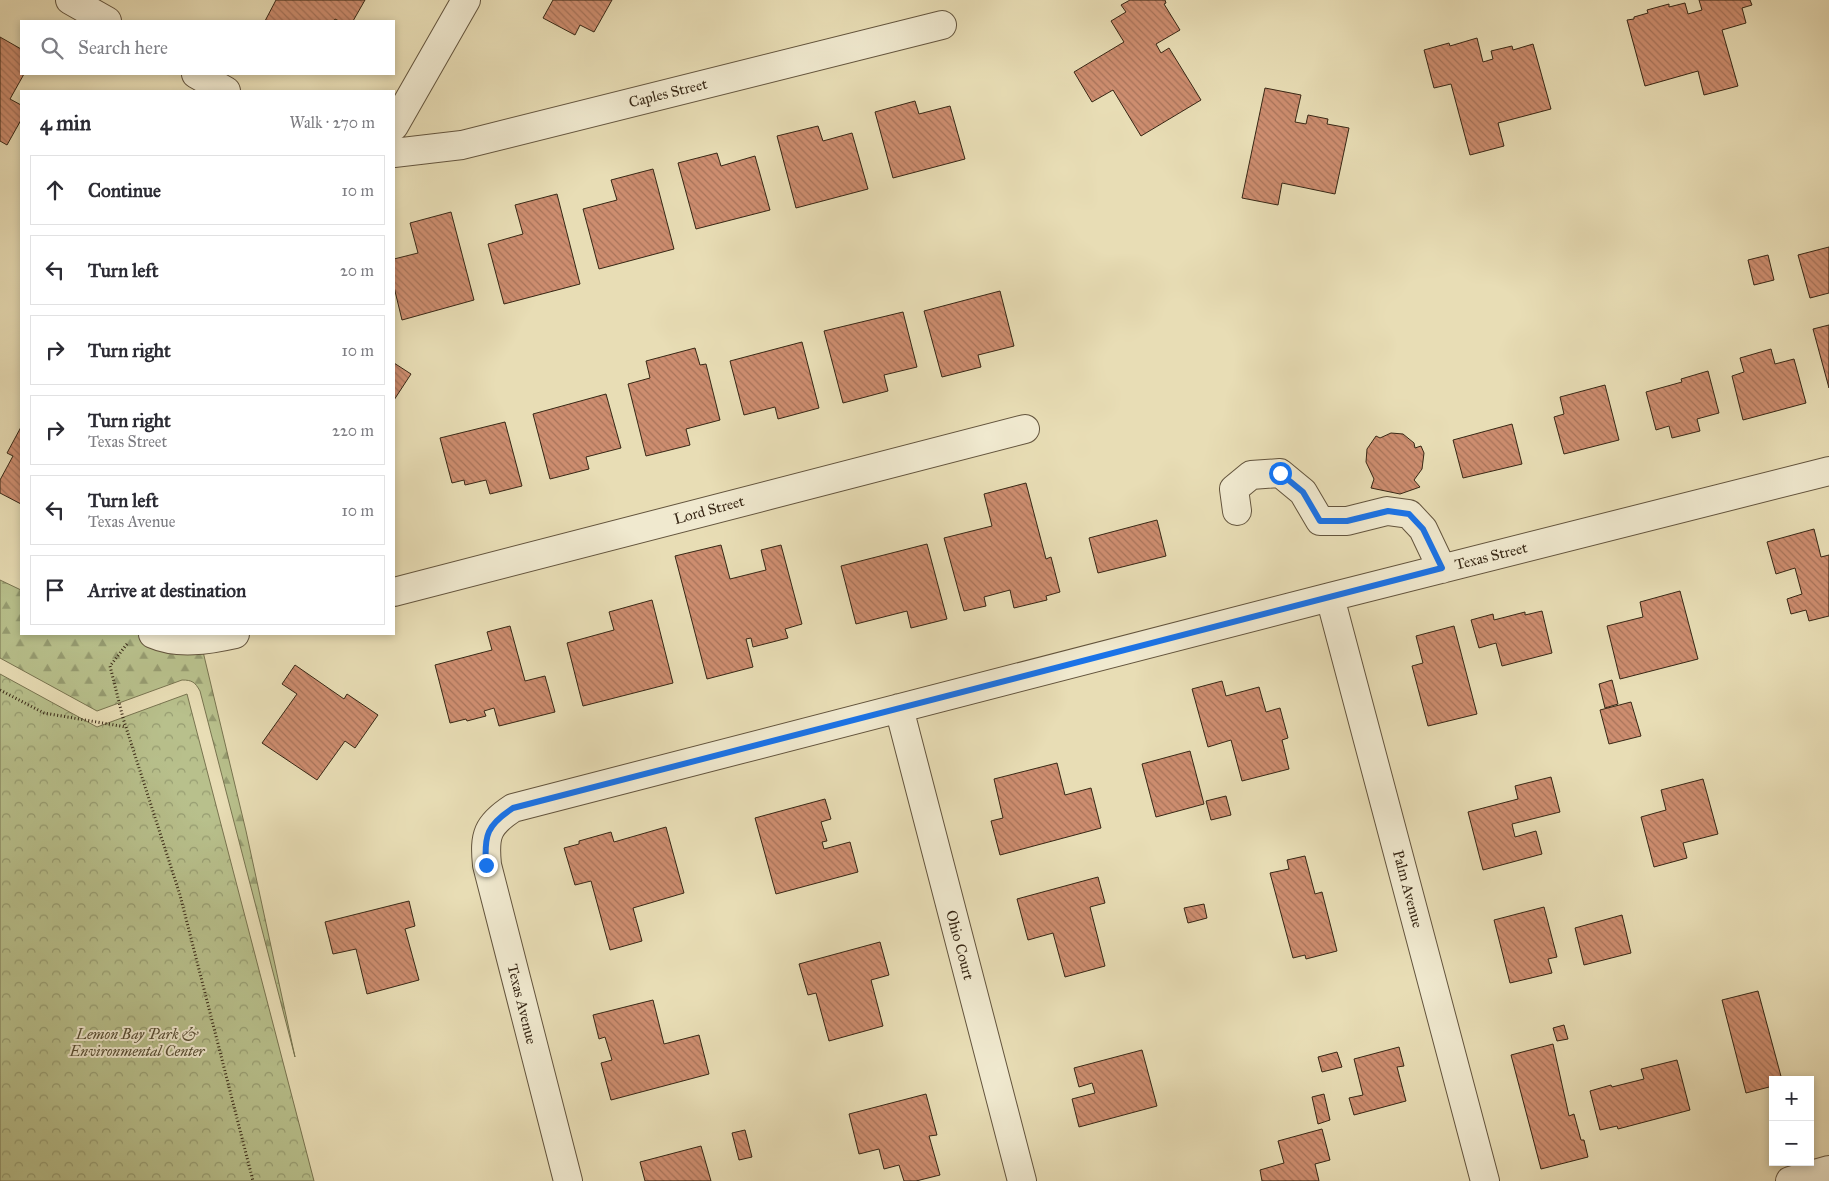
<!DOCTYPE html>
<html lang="en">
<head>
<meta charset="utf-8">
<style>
  :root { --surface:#fff; --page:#f7f7f7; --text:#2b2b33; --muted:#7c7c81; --line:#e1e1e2 }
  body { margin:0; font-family:"IM FELL Great Primer",serif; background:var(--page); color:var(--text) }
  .controls { position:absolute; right:15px; bottom:15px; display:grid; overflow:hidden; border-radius:0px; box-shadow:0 2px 8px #0003 }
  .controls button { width:45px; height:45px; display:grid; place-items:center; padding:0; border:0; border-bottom:1px solid var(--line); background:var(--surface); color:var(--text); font:25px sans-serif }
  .stop { position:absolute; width:15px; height:15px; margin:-11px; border:4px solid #1a73e8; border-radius:50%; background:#fff }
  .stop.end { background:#1a73e8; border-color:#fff; box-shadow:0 1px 5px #0008 }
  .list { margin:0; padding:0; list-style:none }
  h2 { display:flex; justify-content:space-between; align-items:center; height:65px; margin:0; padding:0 20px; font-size:21px }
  h2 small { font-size:16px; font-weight:400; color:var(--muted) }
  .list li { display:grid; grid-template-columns:32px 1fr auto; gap:15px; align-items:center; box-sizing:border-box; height:70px; margin:0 10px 10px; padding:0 10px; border:1px solid var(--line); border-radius:0px }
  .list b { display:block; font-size:19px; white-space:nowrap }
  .list p { margin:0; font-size:16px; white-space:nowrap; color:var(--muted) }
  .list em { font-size:16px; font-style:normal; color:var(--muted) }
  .icon { flex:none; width:28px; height:28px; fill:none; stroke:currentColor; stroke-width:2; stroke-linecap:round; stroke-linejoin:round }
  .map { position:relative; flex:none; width:1829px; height:1181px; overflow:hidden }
  .search { position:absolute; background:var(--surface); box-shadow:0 2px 8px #0003; left:20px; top:20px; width:375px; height:55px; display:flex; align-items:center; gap:12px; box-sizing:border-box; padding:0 18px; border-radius:0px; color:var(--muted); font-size:19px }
  .panel { position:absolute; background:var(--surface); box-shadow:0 2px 8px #0003; left:20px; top:90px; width:375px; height:545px; border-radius:0px }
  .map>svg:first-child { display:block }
</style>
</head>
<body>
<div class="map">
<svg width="1829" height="1181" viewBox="0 0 1829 1181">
  <defs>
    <pattern id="forest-firs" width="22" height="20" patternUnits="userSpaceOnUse" patternTransform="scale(1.25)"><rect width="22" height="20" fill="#b8c08c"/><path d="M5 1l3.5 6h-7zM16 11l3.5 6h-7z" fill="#969c71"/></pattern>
    <pattern id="park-crowns" width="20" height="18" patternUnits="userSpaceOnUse" patternTransform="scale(1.25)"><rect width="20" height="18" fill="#b8c08c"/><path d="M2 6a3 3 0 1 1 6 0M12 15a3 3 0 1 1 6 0" fill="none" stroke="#969c71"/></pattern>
    <pattern id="building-back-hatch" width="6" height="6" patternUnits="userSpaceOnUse" patternTransform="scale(1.25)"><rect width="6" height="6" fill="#cd8d6f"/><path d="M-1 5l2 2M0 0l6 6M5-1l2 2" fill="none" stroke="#a7735a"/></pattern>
  </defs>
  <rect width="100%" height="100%" fill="#e8ddb5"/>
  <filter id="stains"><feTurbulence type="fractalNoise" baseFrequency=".004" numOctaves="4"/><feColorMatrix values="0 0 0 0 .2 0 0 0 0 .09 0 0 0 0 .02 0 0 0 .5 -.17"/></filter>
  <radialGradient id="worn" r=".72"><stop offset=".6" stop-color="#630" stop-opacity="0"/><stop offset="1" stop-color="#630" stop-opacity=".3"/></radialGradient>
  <!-- forest -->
  <path fill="url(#forest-firs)" stroke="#787450" d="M0 580 21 590V634H162L200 639 246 831 295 1057 200 691C195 682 192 680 182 680L97 711 0 658Z"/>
  <!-- park -->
  <path fill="url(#park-crowns)" stroke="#787450" d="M0 674 97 727 187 694 314 1181H0Z"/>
  <!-- building -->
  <path fill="url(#building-back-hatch)" stroke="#372715" d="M276 0H365L353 21H339L335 19 334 21H265Z
    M553 0H612L594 32 580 25 575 35 543 18Z
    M1130 0H1165L1166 3 1164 4 1180 30 1156 44 1161 53 1169 48 1201 100 1141 136 1113 90 1092 102 1074 72 1124 42 1111 21 1126 12 1121 5Z
    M1699 0H1750L1752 5 1742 8 1746 23 1722 30 1738 86 1704 95 1698 71 1645 86 1627 20 1634 19V17L1648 13 1647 10 1669 4V7L1685 3 1688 14 1702 10Z
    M0 37 21 49V74H24L10 99 21 105V120L7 145 0 141Z
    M1477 38 1483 62 1493 59 1491 51 1512 46 1513 50 1533 44 1551 109 1498 123 1504 146 1470 155 1451 84 1434 88 1424 50 1449 43 1450 46Z
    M1265 88 1301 95 1295 122 1306 124 1308 115 1328 119 1327 124 1349 128 1335 194 1282 183 1278 205 1242 198Z
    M915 101 919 114 950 106 965 159 893 178 875 112Z
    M818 126 823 141 852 133 868 189 796 208 777 136Z
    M717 153 721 166 755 156 770 210 696 229 678 163Z
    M653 169 674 249 599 269 583 209 617 200 611 180Z
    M557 194 580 284 504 304 488 244 523 234 515 205Z
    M451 212 474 300 402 320 394 287V259L418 253 410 223Z
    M1829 247V293L1810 298 1798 255Z
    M1768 255 1774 280 1754 285 1748 260Z
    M1000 291 1014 346 978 355 981 367 942 377 924 311Z
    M903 312 917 367 884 375 888 391 843 403 824 331Z
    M1829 325V388L1813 329Z
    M802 342 819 408 778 419 775 407 744 415 730 361Z
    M695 348 700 365 706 364 720 420 686 429 690 445 646 456 628 384 650 378 646 361Z
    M1771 349 1775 364 1794 359 1806 403 1743 420 1732 376 1744 372 1740 358Z
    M394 363 411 374 394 400Z
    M1708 371 1719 413 1697 419 1700 431 1672 438 1669 426 1656 430 1646 392 1682 382 1681 379Z
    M1605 385 1619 440 1564 454 1554 417 1564 414 1560 397Z
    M606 394 621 448 586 457 589 469 550 479 533 414Z
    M505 422 522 486 490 494 486 480 465 485 464 480 452 483 440 438Z
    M1512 424 1522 464 1463 478 1453 440Z
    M21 427V504L0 493V480L13 456 7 453Z
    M1391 433 1403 434 1414 443 1415 448 1421 446 1424 453 1422 469 1414 480 1420 487 1400 494 1371 488 1374 479 1366 462 1367 449 1376 436 1380 438Z
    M1026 483 1046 559 1051 557 1060 592 1046 596 1047 600 1014 608 1010 590 984 597 986 606 964 611 944 538 992 526 984 494Z
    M1157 520 1166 556 1098 573 1089 538Z
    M1814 529 1821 557 1829 555V616L1809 621 1806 610 1791 614 1787 599 1802 594 1795 568 1776 574 1767 542Z
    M927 544 947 619 911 628 907 611 856 624 841 566Z
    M721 545 730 579 766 570 761 550 781 545 802 624 785 629 788 638 753 647 751 638 746 639 753 667 707 679 675 556Z
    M1680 591 1698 659 1620 679 1607 626 1643 617 1640 602Z
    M652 600 673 683 583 706 567 643 614 630 609 612Z
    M1542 611 1552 653 1502 666 1496 643 1479 648 1471 620 1493 614 1494 620 1525 612V615Z
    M510 626 525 681 545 676 555 712 499 726 494 708 484 711 486 716 467 721 466 719 450 723 435 665 492 650 487 632Z
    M1454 626 1477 714 1428 726 1412 666 1423 663 1416 636Z
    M295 665 344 699 347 694 378 715 355 748 345 741 317 780 262 743 297 694 282 684Z
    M1612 680 1618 704 1605 708 1599 684Z
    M1222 681 1226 696 1259 687 1266 712 1280 708 1288 738 1282 740 1289 769 1242 781 1231 740 1208 747 1192 689Z
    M1631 702 1641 736 1609 744 1600 710Z
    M1190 751 1204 804 1156 817 1142 764Z
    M1057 763 1065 795 1091 788 1101 828 1000 855 991 821 1003 818 994 779Z
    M1551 777 1560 812 1512 824 1515 837 1536 831 1542 854 1483 870 1468 812 1518 799 1515 786Z
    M1703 779 1718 834 1683 843 1687 858 1654 867 1641 817 1666 810 1661 790Z
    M1226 796 1231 815 1211 820 1206 801Z
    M825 799 831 819 821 822 827 841 822 842 824 849 850 842 858 872 776 894 755 818Z
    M666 827 684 893 633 908 642 941 610 950 591 881 575 885 564 848 579 844V841L611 832 614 842Z
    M1305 856 1315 894 1322 892 1337 951 1306 959 1305 955 1293 958 1270 873 1289 869 1287 860Z
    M1098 877 1105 903 1090 907 1105 966 1065 977 1053 933 1028 940 1017 899Z
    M409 901 415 926 405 929 419 980 367 994 356 949 333 954 325 922Z
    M1204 904 1207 918 1188 923 1184 908Z
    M1544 907 1557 957 1548 959 1552 973 1510 983 1494 920Z
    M1622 915 1631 953 1584 965 1575 928Z
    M880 942 889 975 871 980 883 1026 829 1041 816 993 808 995 799 964Z
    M1758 991 1782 1080H1773V1086L1746 1093 1722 1000Z
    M653 1000 664 1044 699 1035 709 1074 611 1100 601 1063 612 1060 605 1037 599 1039 593 1015Z
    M1564 1025 1568 1039 1557 1041 1553 1028Z
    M1553 1044 1569 1116 1574 1114 1581 1140H1584L1588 1157 1541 1169 1511 1055Z
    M1399 1047 1404 1066 1397 1067 1406 1101 1354 1115 1349 1098 1363 1095 1354 1059Z
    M1142 1050 1157 1106 1079 1127 1072 1099 1095 1093 1092 1083 1079 1087 1074 1068Z
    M1337 1052 1342 1067 1322 1072 1318 1057Z
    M1677 1060 1690 1110 1618 1129 1617 1126 1600 1130 1590 1091 1611 1085 1612 1087 1644 1079 1641 1069Z
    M926 1094 937 1135 929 1136 940 1175 916 1181H904L899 1165 884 1169 879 1149 859 1154 849 1114Z
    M1324 1094 1330 1120 1318 1124 1312 1097Z
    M1322 1129 1330 1160 1315 1164 1319 1181H1262L1260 1170 1284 1163 1278 1141Z
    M745 1130 752 1157 739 1160 732 1133Z
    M701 1146 711 1181H645L640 1162Z"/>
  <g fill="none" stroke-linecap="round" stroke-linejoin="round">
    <!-- minor casing -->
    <g stroke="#63543d" stroke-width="30">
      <path id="minor" d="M70 0 107 21
        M196 74 226 91
        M394 126 466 0
        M394 153 462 145 942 25
        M1237 511 1234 489 1251 475 1280 473 1303 492 1320 521H1347L1387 511 1409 514 1423 529 1442 569
        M394 592 1025 429
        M1330 597 1485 1181
        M153 634C178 645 208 640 235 634
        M899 708 1022 1181
        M568 1181 487 865C484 835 487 825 513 808L1330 597 1829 471
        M1790 1181 1829 1170"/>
    </g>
    <!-- path -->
    <path stroke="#372715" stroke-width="3" stroke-dasharray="1 2.5" stroke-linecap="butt" d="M127 644 110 666 123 718 180 895 253 1181
      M0 690 44 713 126 727"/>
    <!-- minor -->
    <use href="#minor" stroke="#f0e9cf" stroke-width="28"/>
  </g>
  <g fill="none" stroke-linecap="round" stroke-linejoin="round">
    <!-- route -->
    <path stroke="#1a73e8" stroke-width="6" d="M486 865C484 835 487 825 513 808L1442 568 1423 529 1409 514 1388 511 1347 521H1320L1303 492 1280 473"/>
  </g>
  <g text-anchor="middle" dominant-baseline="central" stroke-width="4" stroke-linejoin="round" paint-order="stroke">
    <!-- street labels -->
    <g font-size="15" fill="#372715" stroke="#f0e9cf">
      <text transform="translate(668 93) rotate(-14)">Caples Street</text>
      <text transform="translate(709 510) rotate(-15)">Lord Street</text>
      <text transform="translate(1491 556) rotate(-14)">Texas Street</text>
      <text transform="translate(1408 889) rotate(75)">Palm Avenue</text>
      <text transform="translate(960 945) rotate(75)">Ohio Court</text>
      <text transform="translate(522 1004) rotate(76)">Texas Avenue</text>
    </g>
    <!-- park labels -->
    <g font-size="15" font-style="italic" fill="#574d33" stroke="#f0e9cf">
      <text x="137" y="1034">Lemon Bay Park &amp;<tspan x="137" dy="17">Environmental Center</tspan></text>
    </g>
  </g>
  <rect width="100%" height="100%" filter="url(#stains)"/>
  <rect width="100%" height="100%" fill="url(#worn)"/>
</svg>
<div class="controls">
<button>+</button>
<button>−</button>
</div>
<div class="stop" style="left:1280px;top:473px"></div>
<div class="stop end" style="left:486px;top:865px"></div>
<div class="search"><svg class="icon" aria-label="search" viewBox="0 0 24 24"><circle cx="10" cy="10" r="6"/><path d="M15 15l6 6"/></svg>Search here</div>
<section class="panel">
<h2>4 min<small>Walk · 270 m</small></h2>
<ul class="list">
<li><svg class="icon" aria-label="ahead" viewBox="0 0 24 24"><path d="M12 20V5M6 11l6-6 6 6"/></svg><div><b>Continue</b></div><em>10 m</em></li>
<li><svg class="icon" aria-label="left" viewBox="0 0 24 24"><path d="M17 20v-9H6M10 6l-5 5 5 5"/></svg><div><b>Turn left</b></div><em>20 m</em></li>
<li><svg class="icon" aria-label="right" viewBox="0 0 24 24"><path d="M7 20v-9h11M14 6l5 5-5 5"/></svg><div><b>Turn right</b></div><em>10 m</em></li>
<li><svg class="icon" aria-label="right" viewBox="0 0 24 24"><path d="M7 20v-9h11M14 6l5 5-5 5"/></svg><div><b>Turn right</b><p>Texas Street</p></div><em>220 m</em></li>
<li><svg class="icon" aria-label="left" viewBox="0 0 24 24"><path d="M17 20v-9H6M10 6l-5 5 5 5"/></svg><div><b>Turn left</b><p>Texas Avenue</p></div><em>10 m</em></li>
<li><svg class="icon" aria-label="arrive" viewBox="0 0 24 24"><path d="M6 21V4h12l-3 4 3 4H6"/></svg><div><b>Arrive at destination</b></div></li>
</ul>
</section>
</div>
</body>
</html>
